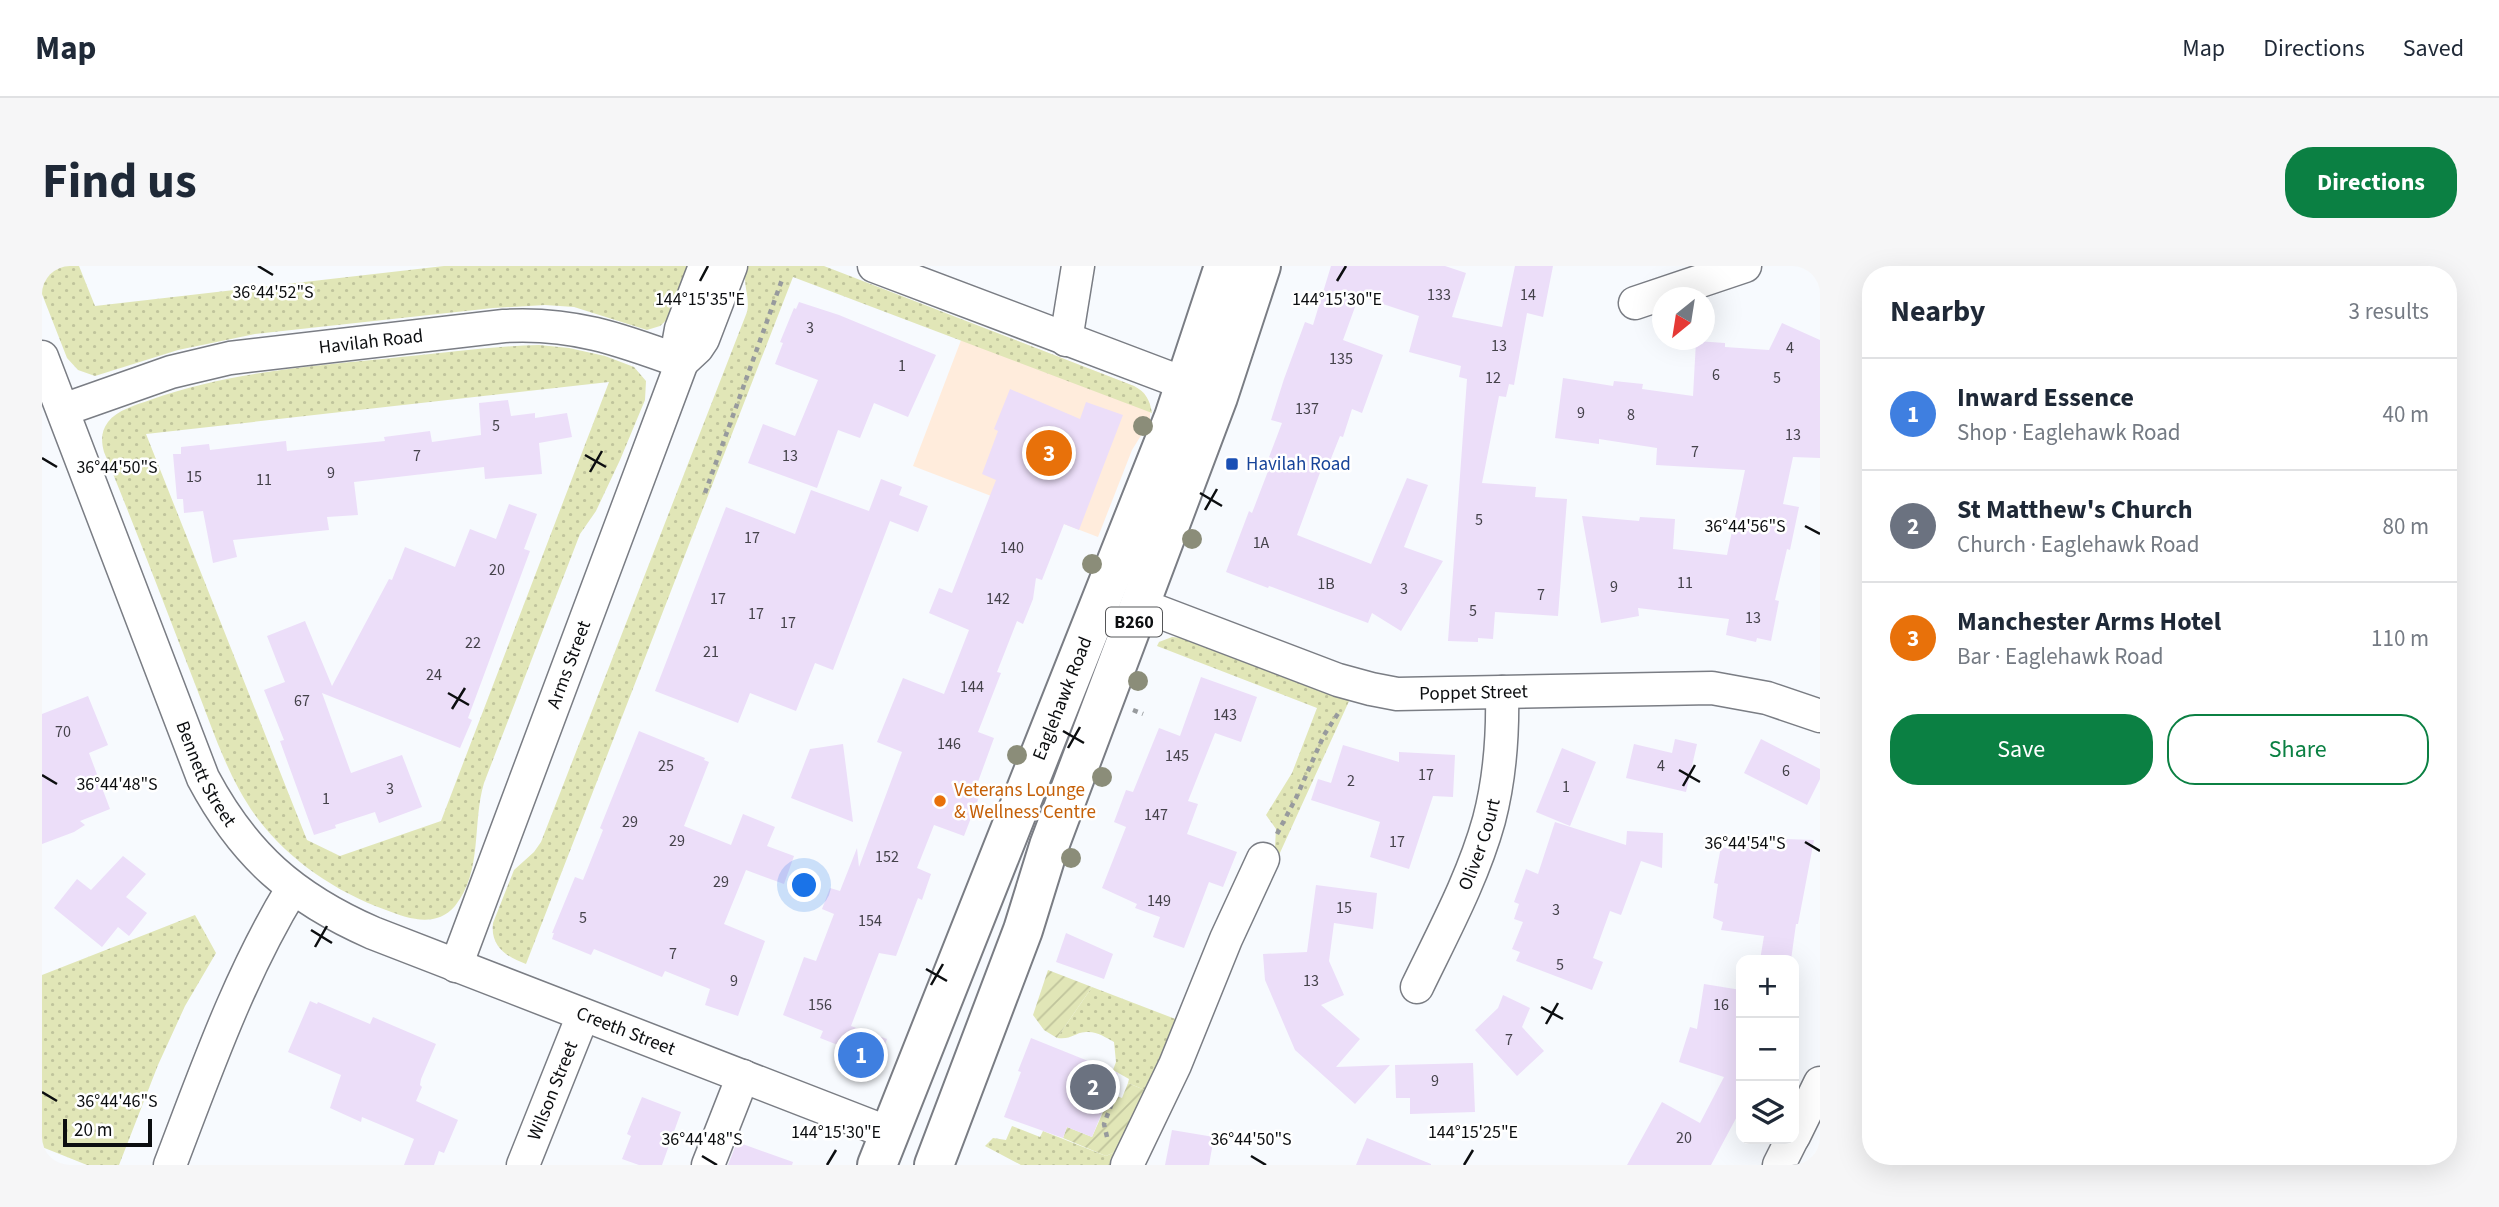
<!DOCTYPE html>
<html lang="en">
<head>
<meta charset="utf-8">
<style>
  :root { --surface:#fff; --page:#f6f6f7; --text:#1f2937; --muted:#747a83; --line:#e0e1e3; --accent:#0b8043 }
  body { margin:0; font-family:"Source Sans 3",sans-serif; background:var(--page); color:var(--text) }
  .controls { position:absolute; right:21px; bottom:21px; display:grid; overflow:hidden; border-radius:14px; box-shadow:0 7px 28px #0002 }
  .controls button { width:63px; height:63px; display:grid; place-items:center; padding:0; border:0; border-bottom:2px solid var(--line); background:var(--surface); color:var(--text); font:35px sans-serif }
  .compass { position:absolute; left:1610px; top:21px; width:63px; height:63px; border-radius:50%; background:var(--surface); box-shadow:0 7px 28px #0002; rotate:210deg }
  .scale { position:absolute; left:21px; bottom:18px; width:89px; box-sizing:border-box; padding-left:7px; border:4px solid #0c0e10; border-top:0; font-size:19px; line-height:24px; white-space:nowrap; color:#0c0e10; -webkit-text-stroke:5px #fff; paint-order:stroke }
  .you { position:absolute; left:763px; top:620px; width:24px; height:24px; margin:-18px; border:5px solid #fff; border-radius:50%; background:#1a73e8; box-shadow:0 0 0 10px #1a73e833 }
  .badge { display:grid; place-items:center; width:46px; height:46px; border-radius:50%; background:var(--accent); color:#fff; font-size:23px; font-weight:700 }
  .pin { position:absolute; translate:-50% -50%; border:4px solid #fff; box-shadow:0 2px 7px #0006 }
  .list { margin:0; padding:0; list-style:none }
  h2 { display:flex; justify-content:space-between; align-items:center; height:91px; margin:0; padding:0 28px; font-size:30px }
  h2 small { font-size:23px; font-weight:400; color:var(--muted) }
  .list li { display:grid; grid-template-columns:46px 1fr auto; gap:21px; align-items:center; box-sizing:border-box; height:112px; padding:0 28px; border-top:2px solid var(--line) }
  .list b { display:block; font-size:26px; white-space:nowrap }
  .list p { margin:0; font-size:23px; white-space:nowrap; color:var(--muted) }
  .list em { font-size:23px; font-style:normal; color:var(--muted) }
  .actions { display:flex; gap:14px; padding:21px 28px }
  .actions a { flex:1; padding:16px 0; border:2px solid var(--accent); border-radius:28px; text-align:center; font-size:24px; color:var(--accent) }
  .actions .main { background:var(--accent); color:#fff }
  .icon { flex:none; width:38px; height:38px; fill:none; stroke:currentColor; stroke-width:2; stroke-linecap:round; stroke-linejoin:round }
  .map { position:relative; flex:none; width:1778px; height:899px; overflow:hidden; border-radius:28px }
  header { display:flex; align-items:center; gap:42px; box-sizing:border-box; height:98px; padding:0 35px; background:var(--surface); border-bottom:2px solid var(--line) }
  header strong { font-size:33px }
  nav { display:flex; gap:38px; margin-inline-start:auto; font-size:24px }
  .intro { display:flex; align-items:center; justify-content:space-between; box-sizing:border-box; height:168px; padding:0 42px }
  h1 { margin:0; font-size:49px }
  .button { padding:18px 32px; border-radius:28px; background:var(--accent); color:#fff; font-size:24px; font-weight:700 }
  main { display:flex; gap:42px; padding:0 42px }
  aside { flex:1; background:var(--surface); border-radius:28px; box-shadow:0 7px 28px #0002 }
  .map>svg:first-child { display:block }
</style>
</head>
<body>
<header>
<strong>Map</strong>
<nav><a>Map</a><a>Directions</a><a>Saved</a></nav>
</header>
<div class="intro"><h1>Find us</h1><a class="button">Directions</a></div>
<main>
<div class="map">
<svg width="1778" height="899" viewBox="0 0 1778 899">
  <defs>
    <pattern id="grass-dots" width="8" height="8" patternUnits="userSpaceOnUse" patternTransform="scale(1.75)"><rect width="8" height="8" fill="#e1e6b7"/><path d="M2 2h.1M6 6h.1" fill="none" stroke="#c0c49c" stroke-width="1.8" stroke-linecap="round"/></pattern>
    <pattern id="garden-furrows" width="10" height="10" patternUnits="userSpaceOnUse" patternTransform="scale(1.75)"><rect width="10" height="10" fill="#e1e6b7"/><path d="M-1 1l2-2M0 10L10 0M9 11l2-2" fill="none" stroke="#c0c49c"/></pattern>
  </defs>
  <rect width="100%" height="100%" fill="#f7fafe"/>
  <!-- commercial -->
  <path fill="#ffecdc" d="M926 56 1092 120 1102 127 1108 138V155L1090 184 1056 271 871 200Z"/>
  <!-- grass -->
  <path fill="url(#grass-dots)" fill-rule="evenodd" d="M0 0H37L53 40 402 0H649L630 49 618 60 605 64 532 41 503 39 451 42 213 68 136 84 53 110 36 104 25 92 0 28Z
    M706 0H782L1092 120C1104 126 1108 135 1110 147L751 11 484 698C465 691 448 681 451 657L472 604 492 586 499 576 705 46C709 30 698 15 706 0Z
    M497 79 527 82 563 90 592 101 604 115 603 134 578 194 554 245 538 268 442 517C430 557 441 605 413 640 394 662 367 653 344 644 294 626 248 595 216 553 186 513 171 464 153 418 123 341 94 263 62 186 59 175 59 165 66 156 75 144 94 139 108 134 189 105 274 100 359 91 405 87 451 80 497 79ZM567 116 399 555 298 590 265 574 104 168Z
    M1130 371 1142 372 1308 433 1192 688 1233 581 1234 563 1224 549 1250 507 1275 442 1115 380 1117 376Z
    M153 649 174 687 143 740 116 799 77 899H45L0 881V709Z
    M1050 721 1136 754 1105 825 1086 817 1087 813 1071 804 1074 796 1072 776C1063 771 1055 765 1044 766 1031 767 1030 774 1015 772Z
    M970 860 998 871 1001 865 1064 890 1079 883 1068 899H979L943 880 951 872 964 874Z"/>
  <!-- garden -->
  <path fill="url(#garden-furrows)" d="M1006 704 1050 721 1015 772 1002 764 991 749Z
    M1086 817 1105 825 1079 883 1064 890 1021 872 1025 861 1050 871 1069 828 1080 832Z"/>
  <!-- building -->
  <path fill="#ecdef9" d="M1289 0H1403L1424 7 1410 51 1460 61 1473 0H1511L1501 51 1485 47 1472 119 1467 118 1464 131 1457 130 1440 217 1494 221 1493 231 1525 233 1516 350 1453 346 1451 373 1436 372V376L1406 375 1425 113 1417 111 1419 100 1367 86 1377 50 1317 30 1301 74 1341 89 1320 147 1310 143 1301 171 1298 170 1288 195 1283 193 1255 269 1329 298 1365 212 1386 219 1362 281 1401 295 1359 365 1330 347 1326 357 1227 320 1226 322 1184 306 1207 245 1210 247 1228 200 1224 199 1240 157 1229 154 1242 113 1263 56 1271 59Z
    M757 36 797 49 894 89 866 151 832 137 818 172 796 164 775 222 706 197 721 158 753 170 776 114 733 98 741 77 738 76 752 42 754 43Z
    M1740 57 1778 74V192L1751 191 1741 238 1757 241 1748 284 1745 283 1733 334 1737 335 1729 375 1715 372 1714 376 1684 369 1687 353 1596 342 1597 350 1559 357 1540 250 1597 255 1598 251 1633 253 1631 283 1685 289 1703 204 1614 199 1615 182 1557 173V178L1513 172 1521 112 1571 120 1572 115 1601 118 1600 123 1651 130 1654 75 1683 77V81L1727 84Z
    M968 123 1038 153 1044 136 1081 149 1037 264 1022 258 1000 314 994 312 991 333 981 358 975 355 955 406 959 407 936 466 952 472 933 524 939 526 922 570 892 559 875 602 889 608 880 634 876 632 854 690 837 687 809 760 845 773 831 810 795 796 801 781 778 772 781 765 741 749 762 691 774 695 792 648 780 643 788 622 798 625 815 582 817 601 860 486 835 476 861 412 902 428 927 364 887 347 897 322 910 327 954 214 940 208 956 165 952 163Z
    M466 134 469 150 493 147V152L525 147 530 171 497 177 500 208 443 213 442 201 312 216 316 249 285 251 287 264 191 274 195 291 171 297 161 245 142 247 141 233H135L131 188H139V181L167 178 168 184 244 175 245 185 343 175 342 171 388 165 390 176 439 169 437 137Z
    M839 213 860 221 857 229 886 240 876 266 848 255 791 404 773 397 754 445 708 427 696 457 613 425 684 241 753 268 769 224 827 245Z
    M467 238 495 248 482 283 488 285 426 452 430 454 418 482 280 427 309 507 360 489 380 541 337 557 333 546 293 559 294 562 272 569 238 475 242 474 222 424 243 416 225 370 263 355 290 420 347 313 350 314 363 281 413 301 428 263 454 273Z
    M1159 411 1215 431 1199 476 1173 467 1146 535 1156 538 1145 568 1195 586 1181 621 1167 616 1142 682 1111 671 1118 651 1093 642 1095 638 1060 622 1084 561 1072 556 1084 524 1091 526 1117 462 1138 470Z
    M46 430 66 479 47 487 68 543 38 555 43 559 32 566 0 578V448Z
    M597 465 663 492 662 494 667 496 642 560 689 579 701 548 733 561 725 580 752 590 742 618 704 604 682 658 723 675 696 750 663 739 668 723 623 705 620 711 552 683 549 689 510 673 512 667H510L533 611 541 614 561 564 558 562Z
    M1633 473 1655 478 1644 526 1584 512 1592 478 1630 487Z
    M1719 473 1778 503V513L1765 539 1702 507Z
    M801 478 811 556 749 532 768 483Z
    M1301 479 1357 496V486L1413 489 1411 531 1391 530 1367 603 1328 591 1338 556 1269 534 1276 513 1289 517Z
    M1520 482 1554 496 1528 560 1494 546Z
    M1513 556 1584 579 1585 565 1621 567 1620 602 1599 595 1579 649 1568 645 1551 692 1561 696 1550 724 1474 695 1478 686 1470 683 1481 656 1472 653 1477 638 1472 636 1484 603 1496 608Z
    M1742 573 1772 574 1756 658H1754L1749 694H1718L1722 670 1679 664 1681 656 1671 652 1676 618 1672 617 1679 581 1694 584 1695 577 1740 585Z
    M81 590 104 608 84 631 105 647 87 670 76 661 60 681 12 642 35 613 49 624Z
    M1274 619 1335 627 1331 663 1292 657 1287 695 1302 729 1279 739 1318 773 1294 801 1348 799 1313 838 1253 784 1223 714 1221 688 1265 686Z
    M1024 667 1071 688 1062 713 1014 696Z
    M1662 718 1699 724V843L1669 899H1585L1620 836 1658 857 1682 811 1637 796 1648 761 1655 763Z
    M1461 729 1488 742 1480 761 1502 785 1475 810 1433 764 1456 742Z
    M268 735 275 738 276 736 328 758 331 751 394 778 379 813 378 819 380 821 374 835 416 854 402 887 397 885 392 899H362L372 873 320 851 319 856 288 842 299 809 246 786Z
    M989 772 1076 807 1050 871 1025 861 1021 872 962 851 979 806 976 805Z
    M1431 797 1433 846 1368 848V832H1354L1353 799Z
    M600 831 639 846 620 899H597L580 893 589 870 585 868Z
    M1130 864 1172 871 1167 899H1123Z
    M1325 872 1389 898V899H1314Z
    M695 876 751 896 750 899H686Z"/>
  <g fill="none" stroke-linecap="round" stroke-linejoin="round">
    <!-- minor casing -->
    <g stroke="#7a7d84" stroke-width="35">
      <g id="minor">
        <path d="M832 0 1144 118"/>
        <path d="M1593 37 1703 0"/>
        <path d="M1024 74 1036 0"/>
        <path id="s1" d="M0 91 161 512C202 589 251 632 331 667L847 867"/>
        <path d="M640 96 655 82 661 73 689 0"/>
        <path id="s2" d="M21 144 129 106 188 92 462 60C530 56 577 73 640 96"/>
        <path id="s3" d="M1099 339 1296 414 1329 423 1355 428 1670 422 1725 432 1778 450"/>
        <path id="s4" d="M414 700 640 96 637 74 639 63 663 0"/>
        <path id="s5" d="M1375 721C1401 667 1431 612 1447 554 1458 512 1461 469 1460 426"/>
        <path d="M1752 870 1778 817"/>
        <path d="M128 899C164 805 197 710 250 623"/>
        <path id="s6" d="M481 899 541 749"/>
        <path d="M666 899 701 810"/>
        <path d="M1085 899 1133 799 1184 673 1221 593"/>
        <path d="M1737 899 1750 873"/>
      </g>
    </g>
    <!-- major casing -->
    <g stroke="#7a7d84" stroke-width="42">
      <g id="major">
        <path id="s7" d="M835 899 1132 151 1182 0"/>
        <path d="M892 899 981 664 1007 580 1176 131 1219 0"/>
      </g>
    </g>
    <!-- path -->
    <path stroke="#979a9d" stroke-width="4.5" stroke-dasharray="5 5" stroke-linecap="butt" d="M663 227 741 11
      M1091 444 1101 448
      M1235 568 1254 532 1282 469 1297 446
      M1065 871 1062 858 1073 829"/>
    <!-- minor -->
    <use href="#minor" stroke="#fff" stroke-width="32"/>
    <!-- major -->
    <use href="#major" stroke="#fff" stroke-width="38"/>
  </g>
  <!-- trees -->
  <g fill="#8b8d79">
    <circle cx="1101" cy="160" r="10"/>
    <circle cx="1150" cy="273" r="10"/>
    <circle cx="1050" cy="298" r="10"/>
    <circle cx="1096" cy="415" r="10"/>
    <circle cx="975" cy="489" r="10"/>
    <circle cx="1060" cy="511" r="10"/>
    <circle cx="1029" cy="592" r="10"/>
  </g>
  <!-- ticks -->
  <path fill="none" stroke="#0c0e10" stroke-width="2.5" d="M216 0 231 9M658 15 666 0M1295 15 1304 0M543 189 564 201M0 192 15 201M548 206 560 185M1158 227 1180 240M1163 244 1175 223M1763 260 1778 268M406 427 427 439M410 443 423 422M1021 465 1042 477M1026 482 1038 461M1637 504 1658 516M0 509 15 518M1641 520 1653 499M1763 576 1778 585M269 664 290 677M273 681 285 660M884 703 905 715M889 719 901 698M1499 741 1521 753M1504 758 1516 737M0 826 15 835M660 890 675 899M1209 890 1224 899M785 899 794 884M1422 899 1431 884"/>
  <!-- markers -->
  <rect fill="#1a4fb4" stroke="#fff" stroke-width="2.5" x="1183" y="191" width="14" height="14" rx="3.5"/>
  <circle fill="#e8710a" stroke="#fff" stroke-width="2.5" cx="898" cy="535" r="7"/>
  <g text-anchor="middle" dominant-baseline="central" stroke-width="5" stroke-linejoin="round" paint-order="stroke">
    <!-- number labels -->
    <g font-size="16" fill="#44424a">
      <text x="1397" y="29">133</text>
      <text x="1486" y="29">14</text>
      <text x="768" y="62">3</text>
      <text x="1457" y="80">13</text>
      <text x="1748" y="82">4</text>
      <text x="1299" y="93">135</text>
      <text x="860" y="100">1</text>
      <text x="1674" y="109">6</text>
      <text x="1451" y="112">12</text>
      <text x="1735" y="112">5</text>
      <text x="1265" y="143">137</text>
      <text x="1539" y="147">9</text>
      <text x="1589" y="149">8</text>
      <text x="454" y="160">5</text>
      <text x="1751" y="169">13</text>
      <text x="1653" y="186">7</text>
      <text x="375" y="190">7</text>
      <text x="748" y="190">13</text>
      <text x="289" y="207">9</text>
      <text x="152" y="211">15</text>
      <text x="222" y="214">11</text>
      <text x="1437" y="254">5</text>
      <text x="710" y="272">17</text>
      <text x="1219" y="277">1A</text>
      <text x="970" y="282">140</text>
      <text x="455" y="304">20</text>
      <text x="1643" y="317">11</text>
      <text x="1284" y="318">1B</text>
      <text x="1572" y="321">9</text>
      <text x="1362" y="323">3</text>
      <text x="1499" y="329">7</text>
      <text x="676" y="333">17</text>
      <text x="956" y="333">142</text>
      <text x="1431" y="345">5</text>
      <text x="714" y="348">17</text>
      <text x="1711" y="352">13</text>
      <text x="746" y="357">17</text>
      <text x="431" y="377">22</text>
      <text x="669" y="386">21</text>
      <text x="392" y="409">24</text>
      <text x="930" y="421">144</text>
      <text x="260" y="435">67</text>
      <text x="1183" y="449">143</text>
      <text x="21" y="466">70</text>
      <text x="907" y="478">146</text>
      <text x="1135" y="490">145</text>
      <text x="624" y="500">25</text>
      <text x="1619" y="500">4</text>
      <text x="1744" y="505">6</text>
      <text x="1384" y="509">17</text>
      <text x="1309" y="515">2</text>
      <text x="1524" y="521">1</text>
      <text x="348" y="523">3</text>
      <text x="284" y="533">1</text>
      <text x="1114" y="549">147</text>
      <text x="588" y="556">29</text>
      <text x="635" y="575">29</text>
      <text x="1355" y="576">17</text>
      <text x="845" y="591">152</text>
      <text x="679" y="616">29</text>
      <text x="1117" y="635">149</text>
      <text x="1302" y="642">15</text>
      <text x="1514" y="644">3</text>
      <text x="541" y="652">5</text>
      <text x="828" y="655">154</text>
      <text x="631" y="688">7</text>
      <text x="1518" y="699">5</text>
      <text x="692" y="715">9</text>
      <text x="1269" y="715">13</text>
      <text x="778" y="739">156</text>
      <text x="1679" y="739">16</text>
      <text x="1467" y="774">7</text>
      <text x="1393" y="815">9</text>
      <text x="1642" y="872">20</text>
    </g>
    <!-- shield labels -->
    <rect fill="#fff" stroke="#555658" stroke-width="2" x="1064" y="341.5" width="56" height="29" rx="5"/>
    <g font-size="18" font-weight="bold" fill="#0c0e10">
      <text x="1092" y="356">B260</text>
    </g>
    <!-- street labels -->
    <g font-size="19" fill="#0c0e10" stroke="#fff">
      <text stroke="none"><textPath href="#s2" startOffset="317">Havilah Road</textPath></text>
      <text stroke="none"><textPath href="#s4" startOffset="322">Arms Street</textPath></text>
      <text stroke="none"><textPath href="#s3" startOffset="348">Poppet Street</textPath></text>
      <text stroke="none"><textPath href="#s7" startOffset="502">Eaglehawk Road</textPath></text>
      <text stroke="none"><textPath href="#s1" startOffset="448">Bennett Street</textPath></text>
      <text stroke="none"><textPath href="#s5" startOffset="156">Oliver Court</textPath></text>
      <text stroke="none"><textPath href="#s1" startOffset="957">Creeth Street</textPath></text>
      <text stroke="none"><textPath href="#s6" startOffset="80">Wilson Street</textPath></text>
    </g>
    <!-- transit labels -->
    <g font-size="19" fill="#164399" stroke="#fff" text-anchor="start">
      <text x="1204" y="198">Havilah Road</text>
    </g>
    <!-- food labels -->
    <g font-size="19" fill="#c56008" stroke="#fff" text-anchor="start">
      <text x="912" y="524">Veterans Lounge<tspan x="912" dy="22">&amp; Wellness Centre</tspan></text>
    </g>
  </g>
  <g font-size="18" text-anchor="middle" fill="#0c0e10" stroke="#fff" stroke-width="5" stroke-linejoin="round" paint-order="stroke">
    <text x="231" y="32">36°44'52"S</text>
    <text x="658" y="39">144°15'35"E</text>
    <text x="1295" y="39">144°15'30"E</text>
    <text x="75" y="207">36°44'50"S</text>
    <text x="1703" y="266">36°44'56"S</text>
    <text x="75" y="524">36°44'48"S</text>
    <text x="1703" y="583">36°44'54"S</text>
    <text x="75" y="841">36°44'46"S</text>
    <text x="794" y="872">144°15'30"E</text>
    <text x="1431" y="872">144°15'25"E</text>
    <text x="660" y="879">36°44'48"S</text>
    <text x="1209" y="879">36°44'50"S</text>
  </g>
</svg>
<div class="controls">
<button>+</button>
<button>−</button>
<button><svg class="icon" aria-label="layers" viewBox="0 0 24 24"><path d="M12 4l9 5-9 5-9-5zM3 14l9 5 9-5"/></svg></button>
</div>
<svg class="compass" viewBox="-18 -18 36 36"><path d="M0-13l5 13h-10z" fill="#e53935"/><path d="M0 13l5-13h-10z" fill="#747a83"/></svg>
<div class="scale">20 m</div>
<div class="you"></div>
<div class="pin badge" style="left:819px;top:789px;background:#3f7fe0">1</div>
<div class="pin badge" style="left:1051px;top:821px;background:#6b7280">2</div>
<div class="pin badge" style="left:1007px;top:187px;background:#e8710a">3</div>
</div>
<aside>
<h2>Nearby<small>3 results</small></h2>
<ul class="list">
<li><span class="badge" style="background:#3f7fe0">1</span><div><b>Inward Essence</b><p>Shop · Eaglehawk Road</p></div><em>40 m</em></li>
<li><span class="badge" style="background:#6b7280">2</span><div><b>St Matthew's Church</b><p>Church · Eaglehawk Road</p></div><em>80 m</em></li>
<li><span class="badge" style="background:#e8710a">3</span><div><b>Manchester Arms Hotel</b><p>Bar · Eaglehawk Road</p></div><em>110 m</em></li>
</ul>
<div class="actions"><a class="main">Save</a><a>Share</a></div>
</aside>
</main>
</body>
</html>
